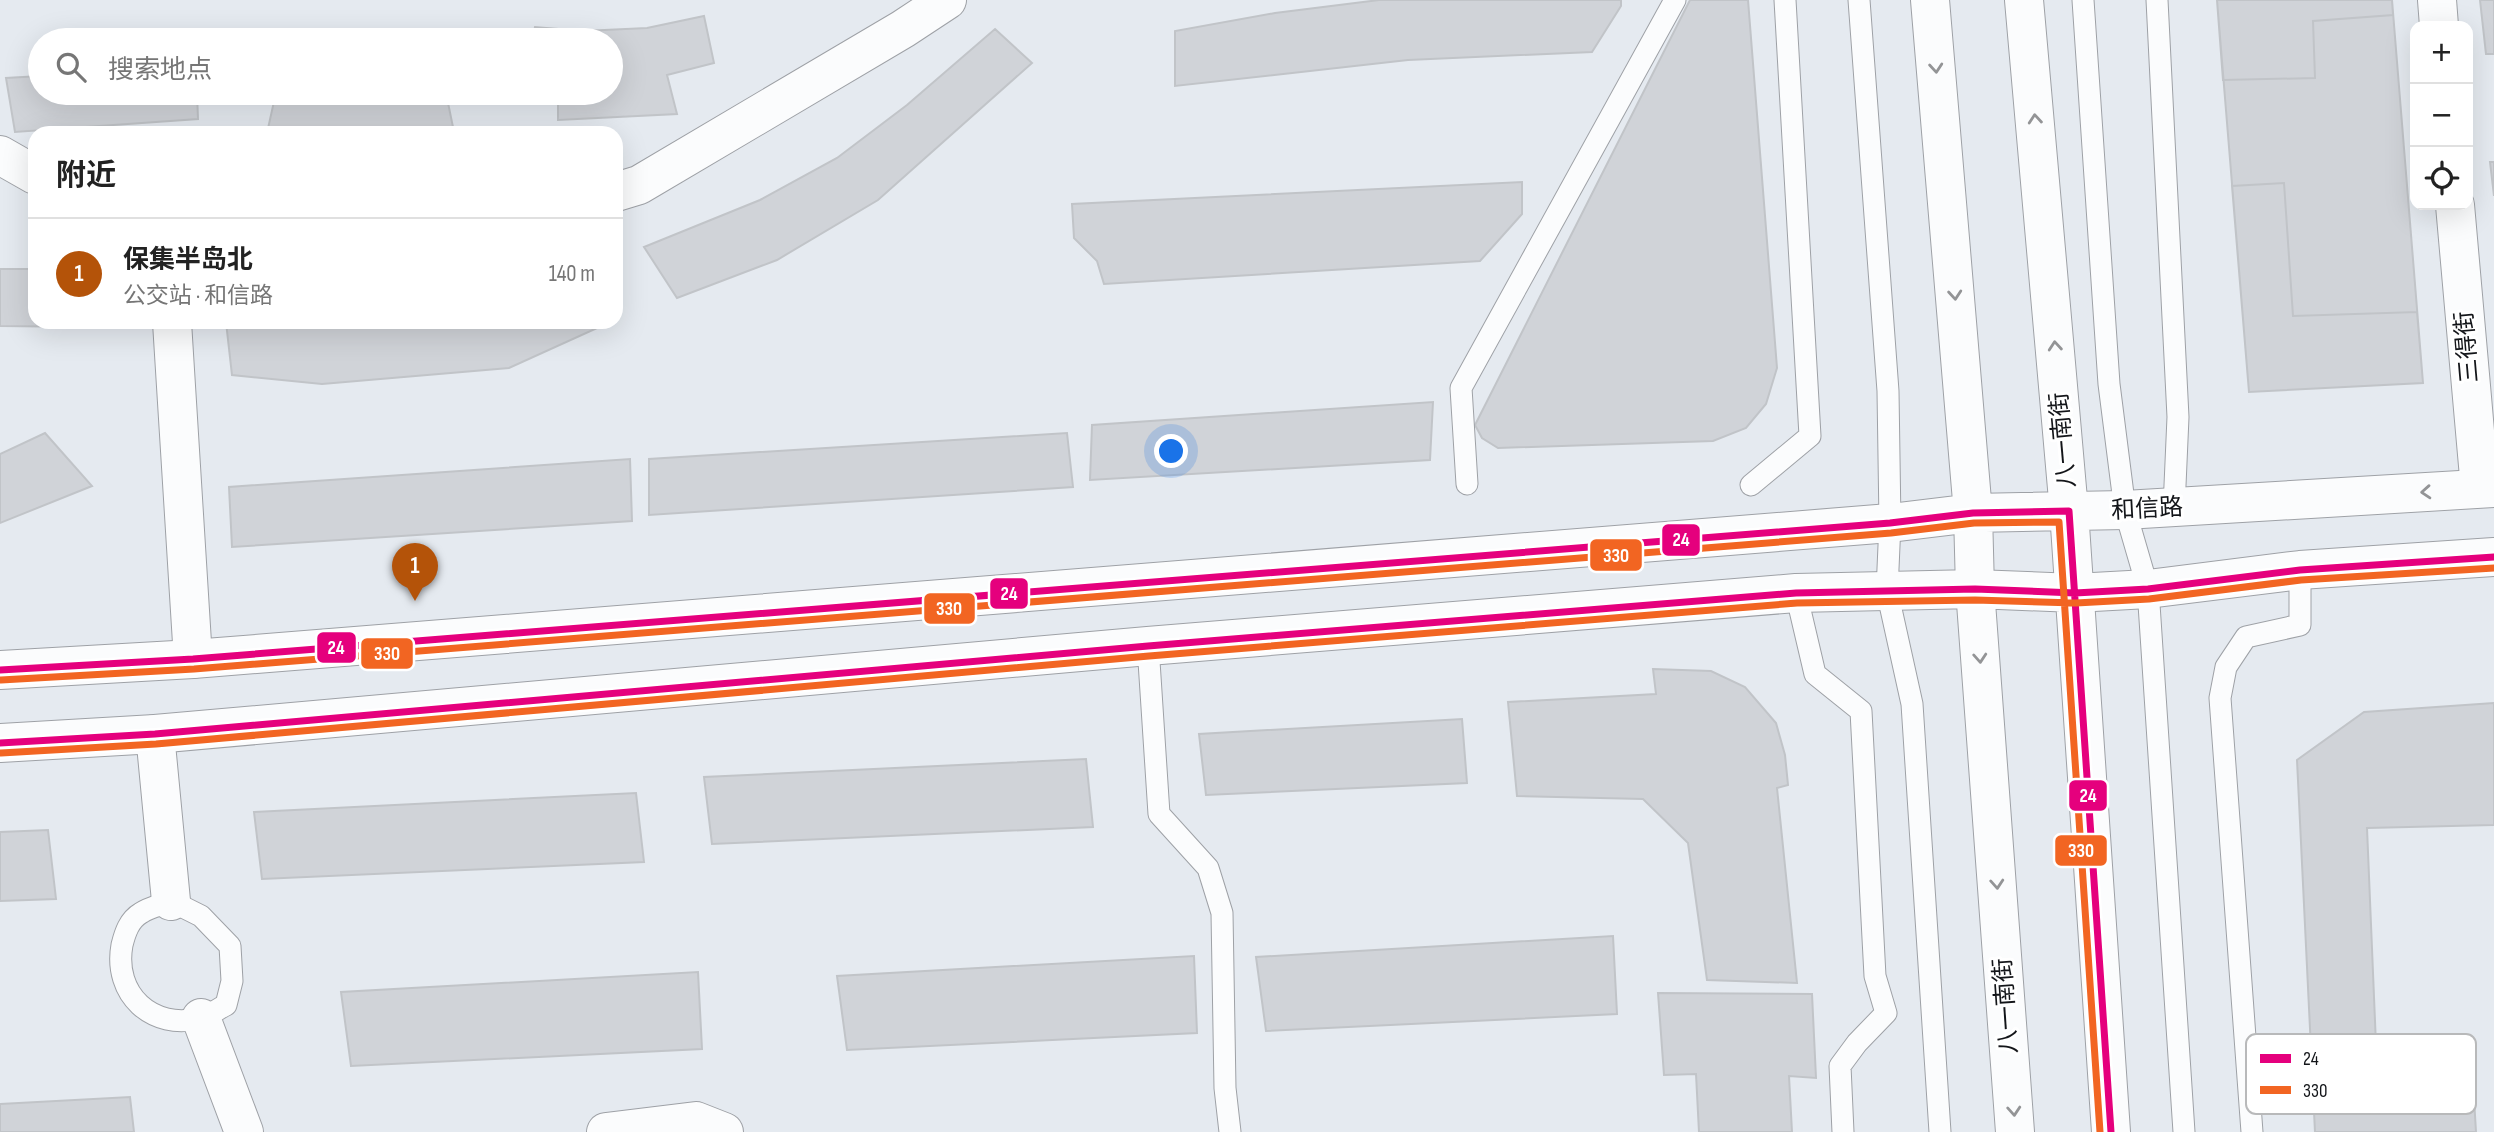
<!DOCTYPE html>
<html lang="zh">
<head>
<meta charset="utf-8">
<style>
  :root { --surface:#fff; --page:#f6f6f6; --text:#222; --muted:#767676; --line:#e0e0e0; --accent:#b45309 }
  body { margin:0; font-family:"Sofia Sans Condensed","Noto Sans SC",sans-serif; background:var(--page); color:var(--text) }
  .controls { position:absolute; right:21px; top:21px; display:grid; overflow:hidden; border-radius:14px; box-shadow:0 7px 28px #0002 }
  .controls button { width:63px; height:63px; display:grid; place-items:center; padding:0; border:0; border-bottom:2px solid var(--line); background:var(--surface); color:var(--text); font:35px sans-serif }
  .you { position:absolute; left:1172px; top:452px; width:24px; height:24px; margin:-18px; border:5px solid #fff; border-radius:50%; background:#1a73e8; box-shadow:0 0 0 10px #1a73e833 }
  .badge { display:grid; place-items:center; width:46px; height:46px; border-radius:50%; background:var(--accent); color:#fff; font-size:23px; font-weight:700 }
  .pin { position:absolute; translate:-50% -58px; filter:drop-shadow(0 2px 4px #0008) }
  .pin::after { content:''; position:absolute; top:37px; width:24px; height:21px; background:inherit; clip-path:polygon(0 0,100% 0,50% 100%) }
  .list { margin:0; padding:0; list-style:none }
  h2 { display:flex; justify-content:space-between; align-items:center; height:91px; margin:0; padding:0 28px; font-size:30px }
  h2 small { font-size:23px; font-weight:400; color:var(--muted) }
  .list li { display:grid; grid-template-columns:46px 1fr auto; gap:21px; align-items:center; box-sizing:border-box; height:112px; padding:0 28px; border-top:2px solid var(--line) }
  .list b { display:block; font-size:26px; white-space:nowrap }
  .list p { margin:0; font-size:23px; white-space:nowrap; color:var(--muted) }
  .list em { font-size:23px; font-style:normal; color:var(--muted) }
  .icon { flex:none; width:38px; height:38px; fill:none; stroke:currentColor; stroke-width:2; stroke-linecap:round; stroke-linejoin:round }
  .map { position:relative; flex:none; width:2494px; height:1132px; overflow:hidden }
  .search { position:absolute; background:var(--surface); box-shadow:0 7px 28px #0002; left:28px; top:28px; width:595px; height:77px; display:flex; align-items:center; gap:18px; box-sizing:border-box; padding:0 24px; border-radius:38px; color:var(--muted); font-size:26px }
  .panel { position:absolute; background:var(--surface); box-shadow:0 7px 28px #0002; left:28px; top:126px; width:595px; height:203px; border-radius:21px }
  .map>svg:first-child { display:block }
</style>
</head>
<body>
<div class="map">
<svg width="2494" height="1132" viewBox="0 0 2494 1132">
  <rect width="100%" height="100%" fill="#e5eaf0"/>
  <!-- building -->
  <path fill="#d0d3d8" stroke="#c1c4c8" stroke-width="2" d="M1379 0H1621V6L1592 52 1408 60 1175 86V31L1275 13Z
    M1690 0H1748L1777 368 1766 404 1746 428 1713 441 1498 448 1482 438 1475 425Z
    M2217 0H2392L2423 383 2249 392Z
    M2217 0H2392L2393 15 2313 21 2315 78 2223 80Z
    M2480 0H2494V54H2486Z
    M704 16 714 63 667 75 677 114 558 120V93H611V40H532L535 27 583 31 647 28Z
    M995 29 1032 63 878 200 777 260 677 298 644 247 760 200 837 158 907 105Z
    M40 76V93H197L198 119 15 132 6 78Z
    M413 93H446L454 132 267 133 275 97 324 100 386 98Z
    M2490 162H2494V196Z
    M1522 182V214L1480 261 1104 284 1097 261 1074 238 1072 204Z
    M2284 183 2293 316 2417 312 2423 383 2249 392 2232 186Z
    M0 269H35V322H88V327L0 326Z
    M226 322H605L606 324 509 368 322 384 232 375Z
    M1433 402 1430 460 1090 480 1092 425Z
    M45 433 92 486 0 523V454Z
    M1067 433 1073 487 649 515V459Z
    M630 459 632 521 232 547 229 487Z
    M1653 669 1711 671 1745 687 1776 723 1785 755 1788 785 1777 788 1797 983 1707 980 1688 843 1643 799 1517 796 1508 702 1656 694Z
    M2494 703V825L2367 828 2377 1069 2472 1065 2476 1132H2315L2297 760 2364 712Z
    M1462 719 1467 783 1206 795 1199 734Z
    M1086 759 1093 827 712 844 704 777Z
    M636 793 644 862 262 879 254 812Z
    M48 830 56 899 0 901V832Z
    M1613 936 1617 1014 1266 1031 1256 957Z
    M1194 956 1197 1033 847 1050 837 976Z
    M698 972 702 1049 351 1066 341 992Z
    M1658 993 1812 994 1816 1078 1789 1076 1792 1132H1699L1696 1074 1664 1075Z
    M130 1097 134 1132H0V1104Z"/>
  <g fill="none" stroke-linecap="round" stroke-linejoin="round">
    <!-- lane casing -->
    <g stroke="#9ea1a6" stroke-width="23">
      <path id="lane" d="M1859 0 1888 391 1890 523 1887 591 1912 704 1940 1132
        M2083 0 2109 384 2125 510 2148 589 2184 1132
        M2157 0 2178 417 2174 508
        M1467 484 1461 388 1675 0
        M1751 485 1810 436 1785 0
        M1796 593 1815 674 1861 711 1875 976 1886 1013 1857 1043 1840 1066 1843 1132
        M1148 646 1159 814 1208 868 1222 913 1225 1088 1230 1132
        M171 901 201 916 230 946 232 981 226 1005C218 1009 210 1015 201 1018 152 1031 113 994 122 945 125 933 129 920 141 913 149 907 162 905 171 901Z
        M2252 1132 2220 698 2226 667 2246 637 2300 625V570"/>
    </g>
    <!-- street casing -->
    <g stroke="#9ea1a6" stroke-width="40">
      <path id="street" d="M2437 0 2439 26
        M0 155 35 175
        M616 192 639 185 903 29 947 0
        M2455 205 2480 488
        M172 322 193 659
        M155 734 171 901
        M201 1018 244 1132
        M606 1132 696 1121 724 1132"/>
    </g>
    <!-- secondary casing -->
    <g stroke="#9ea1a6" stroke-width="40">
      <path id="secondary" d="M1930 0 1973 513 1975 589 2015 1132
        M2024 0 2069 511 2111 1132
        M0 670 193 659 1890 523 1973 513 2125 510 2494 488
        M0 743 155 734 1148 646 1796 593 1975 589 2075 593 2148 589 2300 570 2494 557"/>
    </g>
    <!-- lane -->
    <use href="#lane" stroke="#fbfcfd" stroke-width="21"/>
    <!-- street -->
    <use href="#street" stroke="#fbfcfd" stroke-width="38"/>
    <!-- secondary -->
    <use href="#secondary" stroke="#fbfcfd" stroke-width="38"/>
    <!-- bus-1 casing -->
    <g stroke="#fff" stroke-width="12">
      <path id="bus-1" d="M0 670 193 659 1890 523 1973 513 2069 511 2111 1132
        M0 743 155 734 1148 646 1796 593 1975 589 2075 593 2148 589 2300 570 2494 557"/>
    </g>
    <!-- bus-2 casing -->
    <g stroke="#fff" stroke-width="12">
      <path id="bus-2" d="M1 680 194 669 1891 533 1974 523 2059 522 2100 1132
        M1 753 156 744 1149 656 1797 603 1975 600 2076 603 2149 599 2301 580 2494 568"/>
    </g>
    <!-- bus-1 -->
    <use href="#bus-1" stroke="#e5007d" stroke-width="7"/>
    <!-- bus-2 -->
    <use href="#bus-2" stroke="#f26522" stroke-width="7"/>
  </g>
  <!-- one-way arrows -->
  <defs><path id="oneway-chevron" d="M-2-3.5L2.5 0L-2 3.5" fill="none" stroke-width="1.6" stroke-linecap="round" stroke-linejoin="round" transform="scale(1.75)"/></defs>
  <g stroke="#939496">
    <use href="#oneway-chevron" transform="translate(1936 68) rotate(85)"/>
    <use href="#oneway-chevron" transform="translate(2035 119) rotate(-95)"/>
    <use href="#oneway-chevron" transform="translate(1955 295) rotate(85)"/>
    <use href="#oneway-chevron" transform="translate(2055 346) rotate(-95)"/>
    <use href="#oneway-chevron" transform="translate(2426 492) rotate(176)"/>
    <use href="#oneway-chevron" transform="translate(1980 658) rotate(86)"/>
    <use href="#oneway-chevron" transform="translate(1997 884) rotate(86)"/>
    <use href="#oneway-chevron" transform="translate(2014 1111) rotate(86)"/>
  </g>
  <g text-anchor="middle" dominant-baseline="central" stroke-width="6" stroke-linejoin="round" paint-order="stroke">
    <!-- street labels -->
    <g font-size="24" fill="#131519" stroke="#fff">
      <text transform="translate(2467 347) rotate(-95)">三得街</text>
      <text transform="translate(2063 440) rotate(-95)">八一南街</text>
      <text transform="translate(2147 509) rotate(-3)">和信路</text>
      <text transform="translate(2006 1006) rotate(-94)">八一南街</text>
    </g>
  </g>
  <!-- legend -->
  <rect x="2246" y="1034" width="230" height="80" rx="10" fill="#fff" stroke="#b8b9ba" stroke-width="2"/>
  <rect x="2260" y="1054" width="31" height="9" fill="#e5007d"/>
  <rect x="2260" y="1086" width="31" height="8" fill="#f26522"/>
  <g font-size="19" fill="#131519">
    <text x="2303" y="1065">24</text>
    <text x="2303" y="1097">330</text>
  </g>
  <g stroke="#fff" stroke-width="2.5">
    <rect x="1661" y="523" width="40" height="34" rx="7" fill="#e5007d"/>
    <rect x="1589" y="538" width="54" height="34" rx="7" fill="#f26522"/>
    <rect x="989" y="577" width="40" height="33" rx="7" fill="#e5007d"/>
    <rect x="923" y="592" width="53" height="33" rx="7" fill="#f26522"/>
    <rect x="316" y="631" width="41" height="33" rx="7" fill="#e5007d"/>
    <rect x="360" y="637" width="54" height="33" rx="7" fill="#f26522"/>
    <rect x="2068" y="779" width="40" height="33" rx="7" fill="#e5007d"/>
    <rect x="2054" y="834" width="54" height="33" rx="7" fill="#f26522"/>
  </g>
  <g font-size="19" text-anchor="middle" font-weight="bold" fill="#fff">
    <text x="1681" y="546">24</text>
    <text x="1616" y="562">330</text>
    <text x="1009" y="600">24</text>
    <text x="949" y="615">330</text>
    <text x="336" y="654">24</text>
    <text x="387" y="660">330</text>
    <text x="2088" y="802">24</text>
    <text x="2081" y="857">330</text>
  </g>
</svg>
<div class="controls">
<button>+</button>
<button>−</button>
<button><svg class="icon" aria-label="locate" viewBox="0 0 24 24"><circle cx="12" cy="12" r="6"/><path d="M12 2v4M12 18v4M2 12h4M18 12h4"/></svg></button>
</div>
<div class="you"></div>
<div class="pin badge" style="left:415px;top:601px">1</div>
<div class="search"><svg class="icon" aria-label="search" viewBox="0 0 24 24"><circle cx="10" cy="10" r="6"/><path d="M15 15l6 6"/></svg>搜索地点</div>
<section class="panel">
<h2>附近<small></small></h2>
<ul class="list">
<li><span class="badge">1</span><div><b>保集半岛北</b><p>公交站 · 和信路</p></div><em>140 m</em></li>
</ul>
</section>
</div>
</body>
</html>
